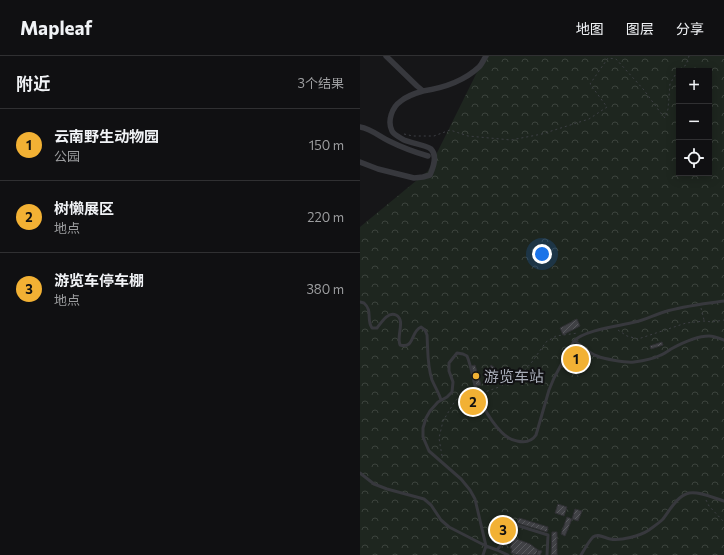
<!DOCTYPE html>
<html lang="zh">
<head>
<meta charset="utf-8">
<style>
  :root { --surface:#101012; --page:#19191b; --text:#f1f3f6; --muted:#9c9d9f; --line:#303032; --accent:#f2b134 }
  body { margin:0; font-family:Commissioner,"Noto Sans SC",sans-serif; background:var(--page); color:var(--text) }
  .controls { position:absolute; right:12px; top:12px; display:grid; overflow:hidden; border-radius:0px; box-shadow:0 2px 10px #0003 }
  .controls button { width:36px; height:36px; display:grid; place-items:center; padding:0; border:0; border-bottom:1px solid var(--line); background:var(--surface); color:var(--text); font:20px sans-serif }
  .you { position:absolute; left:182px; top:198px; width:14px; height:14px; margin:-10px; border:3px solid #fff; border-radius:50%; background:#1a73e8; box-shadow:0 0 0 6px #1a73e833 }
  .badge { display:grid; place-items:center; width:26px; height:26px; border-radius:50%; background:var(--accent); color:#111; font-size:13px; font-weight:700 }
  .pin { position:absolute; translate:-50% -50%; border:2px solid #fff; box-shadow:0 1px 4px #0006 }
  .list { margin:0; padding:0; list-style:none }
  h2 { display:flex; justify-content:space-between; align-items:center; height:52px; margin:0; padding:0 16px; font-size:17px }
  h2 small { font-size:13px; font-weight:400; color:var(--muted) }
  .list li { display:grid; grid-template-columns:26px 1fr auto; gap:12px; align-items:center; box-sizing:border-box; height:72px; padding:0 16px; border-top:1px solid var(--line) }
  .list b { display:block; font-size:15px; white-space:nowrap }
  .list p { margin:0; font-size:13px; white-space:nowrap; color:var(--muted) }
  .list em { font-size:13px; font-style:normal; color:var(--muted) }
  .icon { flex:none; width:22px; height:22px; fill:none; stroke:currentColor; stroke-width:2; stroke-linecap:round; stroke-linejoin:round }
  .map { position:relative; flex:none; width:364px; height:499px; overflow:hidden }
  header { display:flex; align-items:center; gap:24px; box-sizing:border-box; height:56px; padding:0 20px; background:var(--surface); border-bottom:1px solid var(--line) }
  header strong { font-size:19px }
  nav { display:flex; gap:22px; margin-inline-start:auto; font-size:14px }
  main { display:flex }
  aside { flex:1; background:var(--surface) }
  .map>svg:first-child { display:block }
</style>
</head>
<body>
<header>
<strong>Mapleaf</strong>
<nav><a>地图</a><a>图层</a><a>分享</a></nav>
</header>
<main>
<aside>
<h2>附近<small>3个结果</small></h2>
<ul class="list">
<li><span class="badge">1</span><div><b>云南野生动物园</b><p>公园</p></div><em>150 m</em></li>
<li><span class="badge">2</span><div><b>树懒展区</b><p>地点</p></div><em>220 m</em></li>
<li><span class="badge">3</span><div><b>游览车停车棚</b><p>地点</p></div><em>380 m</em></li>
</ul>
</aside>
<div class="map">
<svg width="364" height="499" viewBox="0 0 364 499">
  <defs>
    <pattern id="forest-crowns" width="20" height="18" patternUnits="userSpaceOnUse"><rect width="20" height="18" fill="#1e261f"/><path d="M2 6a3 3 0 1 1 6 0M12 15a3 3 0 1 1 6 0" fill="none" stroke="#3c433d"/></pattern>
    <pattern id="building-hatch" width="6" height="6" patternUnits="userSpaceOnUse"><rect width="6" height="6" fill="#404145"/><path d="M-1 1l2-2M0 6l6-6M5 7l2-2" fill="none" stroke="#595a5e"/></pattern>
  </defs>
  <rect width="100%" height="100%" fill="#161618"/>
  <!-- forest -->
  <path fill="url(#forest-crowns)" fill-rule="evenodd" d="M125 0H364V499H0V171L68 115ZM319 15H349V117H319Z"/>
  <!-- building -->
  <path fill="url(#building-hatch)" stroke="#303034" d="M217 263 220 270 203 279 200 272Z
    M302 286 303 289 291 293 290 290Z
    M115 309 121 329 116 330 111 310Z
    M131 309 135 312 138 316 137 322 134 327 132 324 134 319 133 314 130 312Z
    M111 337 120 353 116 356 106 340Z
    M198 448 207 451 204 460 195 457Z
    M215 453 222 455 218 465 212 463Z
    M151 461 155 465 135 487 131 484Z
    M207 461 212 463 205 480 201 478Z
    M159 462 188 471 187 476 157 467Z
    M192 476H197V499H191Z
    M154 482 170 488 178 494 176 499H158L151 497 152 493 150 492Z
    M178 494 182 495 180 499H176Z"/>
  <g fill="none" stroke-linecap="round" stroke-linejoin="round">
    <!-- path -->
    <path stroke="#3d3f44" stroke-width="1" stroke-dasharray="2 3" stroke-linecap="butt" d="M44 78 53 80H74L90 74 108 80 151 84 182 78 229 63 247 51 230 28 248 2 256 3 284 34 300 56 305 62 308 53 310 28 318 14 326 9 329 0
      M341 252 344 264
      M258 274 267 280 278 283 326 267 344 265 352 266 364 264
      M112 335 104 339 115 358 121 355
      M122 337 139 331 146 322 155 320 163 316 172 306 186 286 196 280 218 277
      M82 400 79 382 83 365 95 345 109 333H112
      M346 444 349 450 364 466"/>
    <!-- lane -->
    <path stroke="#37383d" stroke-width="3" d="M0 246 4 247C13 255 6 263 12 272H17C21 267 28 255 36 259 46 264 36 280 40 289 55 293 50 276 61 271L65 274 67 279C68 294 67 309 72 324 75 331 79 337 81 344
      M214 285C222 289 228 297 237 300 244 303 266 307 274 306 282 305 293 303 301 299 304 298 308 295 311 293 322 287 337 280 349 280 354 280 359 282 364 284
      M0 417 14 428 27 433 64 443 71 449 81 464 89 471 126 490 137 494 148 499
      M137 494 156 469 188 479 187 499
      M123 499 126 490 115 443 110 434 101 423 69 395 63 381V372L66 362 70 355 78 346 87 341 92 336 93 326 89 315V307L97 297 103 298 107 300C112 312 113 325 117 336 122 351 140 383 157 385 165 387 172 385 176 379L189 334 194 322 214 285C224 274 259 270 275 266 285 264 294 259 304 256 323 250 344 248 364 245
      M221 499C224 494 229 485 233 481 238 477 245 482 250 483 261 485 280 480 289 474 293 471 299 467 303 463 310 454 317 440 329 437 340 435 353 442 364 445"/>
    <!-- street -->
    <path stroke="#37383d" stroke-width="5.5" d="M26 0 57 30 63 35C83 32 104 25 119 11 122 8 124 3 126 0
      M0 71C11 73 19 80 29 85 41 91 54 96 68 100
      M0 106 18 113 54 122 63 121 70 119C73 112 78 100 71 93 66 89 51 87 44 84 41 82 34 79 32 75 27 65 32 51 41 45 47 40 56 37 63 35"/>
  </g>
  <!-- markers -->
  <circle fill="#f2b134" stroke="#111113" stroke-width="1.5" cx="116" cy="320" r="4"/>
  <g text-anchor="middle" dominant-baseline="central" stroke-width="4" stroke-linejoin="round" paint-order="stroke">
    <!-- poi labels -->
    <g font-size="15" fill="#a8adb8" stroke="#111113" text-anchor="start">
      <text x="124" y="320">游览车站</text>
    </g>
  </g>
</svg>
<div class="controls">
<button>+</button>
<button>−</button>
<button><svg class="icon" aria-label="locate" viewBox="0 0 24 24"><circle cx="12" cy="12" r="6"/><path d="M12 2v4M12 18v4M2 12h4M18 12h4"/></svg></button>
</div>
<div class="you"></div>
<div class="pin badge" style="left:216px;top:303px">1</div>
<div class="pin badge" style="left:113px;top:346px">2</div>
<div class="pin badge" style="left:143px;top:474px">3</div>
</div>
</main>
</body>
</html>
